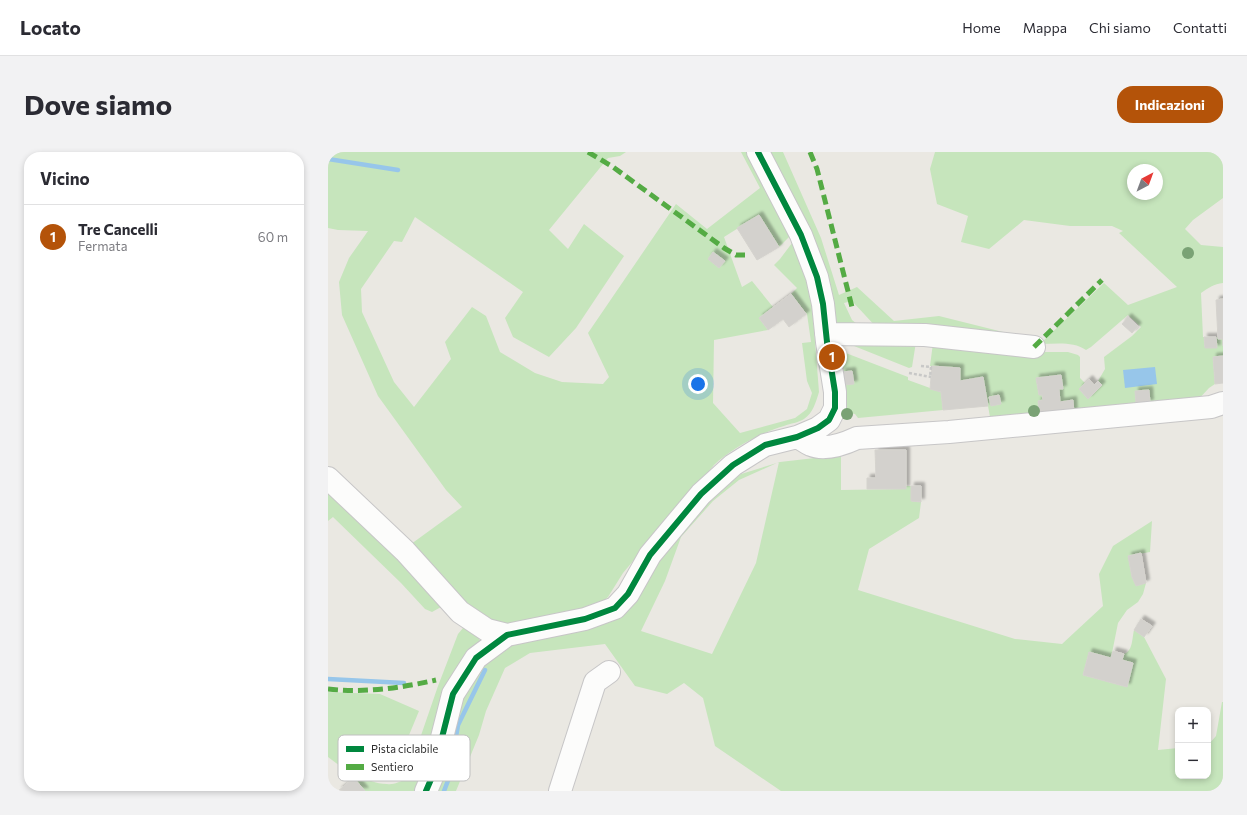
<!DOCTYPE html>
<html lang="it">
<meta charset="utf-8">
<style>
body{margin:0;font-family:Commissioner,sans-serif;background:#f2f2f3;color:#2b2b33}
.controls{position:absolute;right:12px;bottom:12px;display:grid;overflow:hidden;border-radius:8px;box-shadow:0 2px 6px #0003}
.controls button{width:36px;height:36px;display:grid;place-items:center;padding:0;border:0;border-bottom:1px solid #e1e1e2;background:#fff;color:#2b2b33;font:20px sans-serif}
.compass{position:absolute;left:799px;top:12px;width:36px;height:36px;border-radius:50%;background:#fff;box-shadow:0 2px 6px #0003;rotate:41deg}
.you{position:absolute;left:370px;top:232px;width:14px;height:14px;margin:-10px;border:3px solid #fff;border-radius:50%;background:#1a73e8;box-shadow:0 0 0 6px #1a73e833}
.badge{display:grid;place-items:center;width:26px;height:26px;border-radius:50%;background:#b45309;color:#fff;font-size:13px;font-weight:700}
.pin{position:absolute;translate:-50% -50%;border:2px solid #fff;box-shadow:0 1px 4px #0006}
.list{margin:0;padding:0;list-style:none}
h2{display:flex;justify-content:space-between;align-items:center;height:52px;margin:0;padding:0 16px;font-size:17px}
h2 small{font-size:13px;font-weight:400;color:#7c7c81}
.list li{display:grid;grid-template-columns:26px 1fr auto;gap:12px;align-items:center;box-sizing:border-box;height:64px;padding:0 16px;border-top:1px solid #e1e1e2}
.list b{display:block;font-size:15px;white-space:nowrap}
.list p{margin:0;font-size:13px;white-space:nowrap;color:#7c7c81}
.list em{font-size:13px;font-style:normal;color:#7c7c81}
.map{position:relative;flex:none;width:895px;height:639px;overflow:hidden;border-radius:16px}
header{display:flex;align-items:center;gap:24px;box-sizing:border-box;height:56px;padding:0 20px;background:#fff;border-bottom:1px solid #e1e1e2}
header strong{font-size:19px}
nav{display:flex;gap:22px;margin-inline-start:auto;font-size:14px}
.intro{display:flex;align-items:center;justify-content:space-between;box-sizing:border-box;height:96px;padding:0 24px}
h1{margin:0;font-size:28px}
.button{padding:10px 18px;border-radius:16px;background:#b45309;color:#fff;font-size:14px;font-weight:700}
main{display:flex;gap:24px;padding:0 24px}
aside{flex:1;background:#fff;border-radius:16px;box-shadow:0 2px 6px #0003}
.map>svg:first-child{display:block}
</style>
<header>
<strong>Locato</strong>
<nav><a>Home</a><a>Mappa</a><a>Chi siamo</a><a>Contatti</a></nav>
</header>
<div class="intro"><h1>Dove siamo</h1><a class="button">Indicazioni</a></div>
<main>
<aside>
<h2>Vicino<small></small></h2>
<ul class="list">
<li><span class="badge">1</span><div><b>Tre Cancelli</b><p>Fermata</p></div><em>60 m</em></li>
</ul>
</aside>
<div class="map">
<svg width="895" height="639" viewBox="0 0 895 639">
<defs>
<filter id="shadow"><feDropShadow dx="3.5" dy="-3.5" stdDeviation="1" flood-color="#0004"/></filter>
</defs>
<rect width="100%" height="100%" fill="#eae8e2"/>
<path fill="#c6e5bc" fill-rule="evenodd" d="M 0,0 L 298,0 L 292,4 L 280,6 L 221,78 L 240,97 L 256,72 L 296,104 L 248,176 L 221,205 L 185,185 L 177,166 L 195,140 L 87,65 L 74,90 L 66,89 L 33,137 L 34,160 L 66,230 L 86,255 L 123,207 L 117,190 L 144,155 L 158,164 L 172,200 L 207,221 L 234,230 L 275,232 L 281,225 L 260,181 L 348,52 L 379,77 L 432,36 L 413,0 L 421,0 L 463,83 L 451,95 L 431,63 L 396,85 L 414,135 L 424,129 L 445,155 L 431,166 L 440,178 L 386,188 L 385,251 L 412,281 L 467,266 L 479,257 L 484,241 L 479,229 L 474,191 L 483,190 L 479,162 L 463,142 L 469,136 L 446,113 L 452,107 L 464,91 L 470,95 L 484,151 L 491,240 C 488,250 485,261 476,267 C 470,271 463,271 456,274 C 434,280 403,297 386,313 L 295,421 L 280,445 L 271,453 L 177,474 L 147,462 L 79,395 L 134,355 L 118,338 L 50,244 L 14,163 L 11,130 L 21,106 L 40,79 L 10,78 L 0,76 Z
M 435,0 L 455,0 L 493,86 L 511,143 L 529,135 L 566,169 L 611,164 L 675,180 L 676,188 L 550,177 L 524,149 L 516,151 L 524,168 L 529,172 L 517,179 L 504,167 Z
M 607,0 L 895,0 L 895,46 L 865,68 L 857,77 L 873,93 L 895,95 L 895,131 C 886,132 880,136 873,141 L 875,185 L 876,185 L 877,196 L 889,196 L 888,185 L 895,187 L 895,204 L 885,205 L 887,232 L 881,236 L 867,251 L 746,262 L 744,248 L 732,250 L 731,237 L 735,236 L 733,223 L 708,226 L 711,243 L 714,243 L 715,248 L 710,249 L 712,267 L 663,271 L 655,225 L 632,229 L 632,216 L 602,214 L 605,191 L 711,200 L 740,200 L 750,203 L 752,205 L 752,226 L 757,231 L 751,237 L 760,247 L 774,233 L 770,229 L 777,217 L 776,205 L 804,184 L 813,175 L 800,163 L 763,195 L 758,198 C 745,189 728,192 712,192 L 776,131 L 800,153 L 849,135 L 791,81 L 795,79 L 784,74 L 742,74 L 696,68 L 661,97 L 633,90 L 640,64 L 609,52 L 602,17 ZM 805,18 L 829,18 L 829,42 L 805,42 Z
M 516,190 L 588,190 L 584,215 L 581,216 Z
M 510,198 L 580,225 L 580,228 L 613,240 L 615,258 L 530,266 L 527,262 L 521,261 L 517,263 L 515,262 Z
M 513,303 L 513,338 L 577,337 L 578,334 L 583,334 L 583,349 L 593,350 L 591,366 L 541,397 L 530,438 L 687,487 L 734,492 L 775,454 L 771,422 L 785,394 L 824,369 L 822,400 L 800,404 L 804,425 L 808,433 L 818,431 L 815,442 L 810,450 L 799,458 L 790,471 L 783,506 L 761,500 L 755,523 L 799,535 L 805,511 L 794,508 L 796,502 C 805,499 804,486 806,478 L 816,485 L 838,527 L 830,598 L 850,596 L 850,624 L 880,624 L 880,593 L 888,584 L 894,550 L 895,550 L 895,639 L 453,639 L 387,594 L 375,546 L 356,531 L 339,542 L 307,534 L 277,492 L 202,501 L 177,516 L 158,559 L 151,583 L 128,639 L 107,639 L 132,550 L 155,512 L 185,488 L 263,475 L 322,421 L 380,345 L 410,323 L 452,310 ZM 451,310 L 428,411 L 384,502 L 313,479 L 337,429 L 353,385 L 385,349 L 411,328 Z
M 0,332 L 74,402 L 113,455 L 104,460 L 97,457 L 73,431 L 5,365 L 0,369 Z
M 135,476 L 141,476 L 149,482 L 152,489 L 87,639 L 37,639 L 26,626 C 37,625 47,632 59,632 C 66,633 71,630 78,627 L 110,534 L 130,482 Z
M 0,540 L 52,542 L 91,559 L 67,617 L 62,623 L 56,625 L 31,618 L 16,617 L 0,605 Z"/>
<path fill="#97c6ea" d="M 827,215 L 829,232 L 797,236 L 795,218 Z"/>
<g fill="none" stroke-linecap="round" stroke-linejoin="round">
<path stroke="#97c6ea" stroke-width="4.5" d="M 0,7 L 70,18
M 0,527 L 76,531
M 116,639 L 121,626 L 130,573 L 157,518"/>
</g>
<path fill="#d3d1cd" stroke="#d5d3ce" filter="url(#shadow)" d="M 431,63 L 451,95 L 429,108 L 409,76 Z
M 385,100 L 397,109 L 391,116 L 380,107 Z
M 463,142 L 478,162 L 461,175 L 455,167 L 440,178 L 431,166 Z
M 895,147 L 895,194 L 895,187 L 890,187 L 888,148 Z
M 800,165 L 810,174 L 804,181 L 794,172 Z
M 876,185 L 888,185 L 889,196 L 877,196 Z
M 895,204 L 895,231 L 887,232 L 885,205 Z
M 604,214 L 632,216 L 632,229 L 655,225 L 660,254 L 615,258 L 613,240 L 602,237 Z
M 524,219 L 526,232 L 516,233 L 514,220 Z
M 733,223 L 735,237 L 731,237 L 732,250 L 745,248 L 746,262 L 712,267 L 710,249 L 715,248 L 714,243 L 711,243 L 708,226 Z
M 761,227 L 766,233 L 770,229 L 774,233 L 760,247 L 751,237 Z
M 821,238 L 822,251 L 808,251 L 807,239 Z
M 671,243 L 673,252 L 663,254 L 661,245 Z
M 547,298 L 578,298 L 578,337 L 539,337 L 539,326 L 548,326 Z
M 583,334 L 593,334 L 593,350 L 583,349 Z
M 813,401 L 818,431 L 808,434 L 804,425 L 800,404 Z
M 813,467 L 824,474 L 816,485 L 806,478 Z
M 785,499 L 796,502 L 794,508 L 805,511 L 799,535 L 755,523 L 761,500 L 783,506 Z
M 26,626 L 37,639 L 10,639 Z"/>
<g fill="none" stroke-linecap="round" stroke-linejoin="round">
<g stroke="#c7c6c7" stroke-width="24">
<path id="minor" d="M 498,182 L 597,183 L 706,195
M 469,285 C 474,287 478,291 483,293 C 497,299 516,292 529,286 L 621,280 L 883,255 L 895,251
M 0,326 L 77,399 L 132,460 L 159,478 L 179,483
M 98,639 L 104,625 L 125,542 L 148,506 L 179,483 L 257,467 L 287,456 L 300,442 L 322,403 L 373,342 L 405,313 L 437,293 L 469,285 L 490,276 L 501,268 L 507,256 L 507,240 L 499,190 L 495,152 L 489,125 L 473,83 L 430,0
M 232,639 L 267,530 L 281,520"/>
</g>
<path stroke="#c8c8c7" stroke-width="2.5" stroke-dasharray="3 2" stroke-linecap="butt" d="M 593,214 L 603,215 L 602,225
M 581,221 L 603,225"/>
<use href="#minor" stroke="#fcfcfb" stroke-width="22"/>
<path stroke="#54ab44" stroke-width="5" stroke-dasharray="10 5" stroke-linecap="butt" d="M 260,0 L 285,15 L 396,96 L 408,103 L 417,103
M 482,0 L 489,17 L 524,155
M 706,195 L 774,128
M 0,537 C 36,541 73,536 108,528"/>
<g stroke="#fff" stroke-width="8">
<path id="cycleway" d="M 98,639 L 104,625 L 125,542 L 148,506 L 179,483 L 257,467 L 287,456 L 300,442 L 322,403 L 373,342 L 405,313 L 437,293 L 469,285 L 490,276 L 501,268 L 507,256 L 507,240 L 499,190 L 495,152 L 489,125 L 473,83 L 430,0"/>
</g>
<use href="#cycleway" stroke="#00873e" stroke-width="6"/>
</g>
<g fill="#7aa275">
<circle cx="860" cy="101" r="6"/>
<circle cx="706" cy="259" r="6"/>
<circle cx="519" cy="262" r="6"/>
</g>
<rect x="10" y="583" width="132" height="46" rx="6" fill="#fff" stroke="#c0c0c0" stroke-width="1"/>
<rect x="18" y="594" width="18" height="6" fill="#00873e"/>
<rect x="18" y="612" width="18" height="6" fill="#54ab44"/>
<g font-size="11" fill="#2c2c2c">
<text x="43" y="601">Pista ciclabile</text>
<text x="43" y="619">Sentiero</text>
</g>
</svg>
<div class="controls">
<button>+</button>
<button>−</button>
</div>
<svg class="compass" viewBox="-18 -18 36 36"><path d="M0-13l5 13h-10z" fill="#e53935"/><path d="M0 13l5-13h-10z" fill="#7c7c81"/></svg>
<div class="you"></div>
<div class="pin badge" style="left:504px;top:205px">1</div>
</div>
</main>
